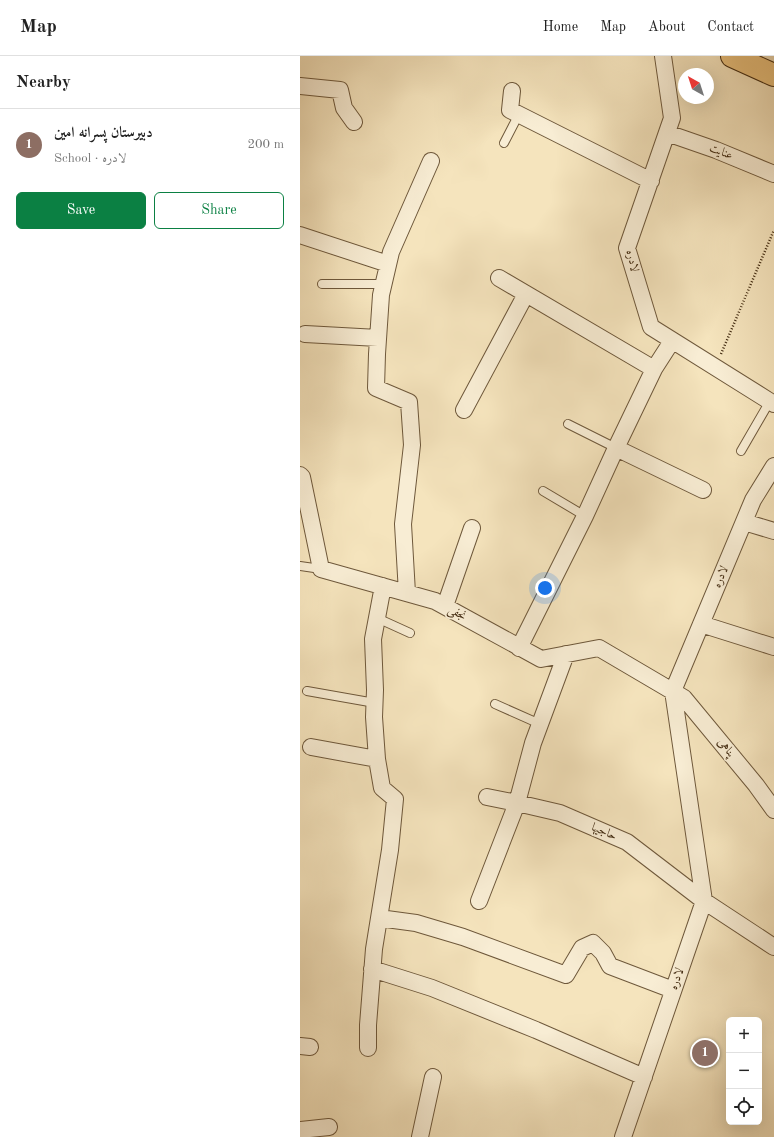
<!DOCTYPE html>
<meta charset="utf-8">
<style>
body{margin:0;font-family:"Old Standard TT",Amiri,serif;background:#f6f6f6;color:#222}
.controls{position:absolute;right:12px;bottom:12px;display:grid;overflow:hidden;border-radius:6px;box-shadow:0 4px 16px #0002}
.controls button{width:36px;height:36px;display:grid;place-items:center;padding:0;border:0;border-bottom:1px solid #e0e0e0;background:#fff;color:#222;font:20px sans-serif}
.compass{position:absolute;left:378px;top:12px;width:36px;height:36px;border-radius:50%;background:#fff;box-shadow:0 4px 16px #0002;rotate:321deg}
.you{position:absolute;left:245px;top:532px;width:14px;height:14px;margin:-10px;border:3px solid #fff;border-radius:50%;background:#1a73e8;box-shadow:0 0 0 6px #1a73e833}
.badge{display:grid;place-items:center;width:26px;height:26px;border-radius:50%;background:#0b8043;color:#fff;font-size:13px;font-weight:700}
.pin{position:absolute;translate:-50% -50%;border:2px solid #fff;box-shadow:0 1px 4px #0006}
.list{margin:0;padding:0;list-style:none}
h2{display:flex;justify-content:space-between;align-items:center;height:52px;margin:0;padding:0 16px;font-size:17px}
h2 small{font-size:13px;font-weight:400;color:#767676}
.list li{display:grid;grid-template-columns:26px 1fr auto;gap:12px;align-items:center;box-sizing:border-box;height:72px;padding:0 16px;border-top:1px solid #e0e0e0}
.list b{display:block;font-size:15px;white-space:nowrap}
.list p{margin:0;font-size:13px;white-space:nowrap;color:#767676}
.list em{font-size:13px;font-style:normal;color:#767676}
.actions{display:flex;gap:8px;padding:12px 16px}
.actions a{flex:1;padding:9px 0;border:1px solid #0b8043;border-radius:6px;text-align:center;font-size:14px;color:#0b8043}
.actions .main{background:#0b8043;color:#fff}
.icon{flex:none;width:22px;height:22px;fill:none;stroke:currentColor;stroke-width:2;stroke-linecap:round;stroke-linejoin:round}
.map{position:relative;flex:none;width:474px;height:1081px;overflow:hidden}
header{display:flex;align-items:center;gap:24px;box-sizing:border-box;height:56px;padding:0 20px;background:#fff;border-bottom:1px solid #e0e0e0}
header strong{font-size:19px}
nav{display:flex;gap:22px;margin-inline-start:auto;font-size:14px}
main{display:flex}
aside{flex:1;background:#fff}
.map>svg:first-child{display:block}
</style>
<header>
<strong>Map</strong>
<nav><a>Home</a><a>Map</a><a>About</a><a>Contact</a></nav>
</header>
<main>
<aside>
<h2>Nearby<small></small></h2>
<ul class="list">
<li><span class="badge" style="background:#8d6e63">1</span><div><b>دبیرستان پسرانه امین</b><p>School · لادره</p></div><em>200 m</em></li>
</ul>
<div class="actions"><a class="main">Save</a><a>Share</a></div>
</aside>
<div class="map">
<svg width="474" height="1081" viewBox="0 0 474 1081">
<rect width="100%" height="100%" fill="#f5e4bd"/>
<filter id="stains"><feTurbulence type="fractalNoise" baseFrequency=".005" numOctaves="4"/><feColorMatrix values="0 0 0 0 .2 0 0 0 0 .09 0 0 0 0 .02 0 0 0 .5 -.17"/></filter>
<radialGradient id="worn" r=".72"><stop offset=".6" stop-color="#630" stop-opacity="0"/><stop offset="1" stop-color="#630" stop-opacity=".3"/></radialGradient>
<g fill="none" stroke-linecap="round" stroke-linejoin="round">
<g stroke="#6e583b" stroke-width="10">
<path id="lane" d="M 204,87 L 219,58
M 22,228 L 84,228
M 268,368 L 316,392
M 441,395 L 470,345
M 243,435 L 285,460
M 0,510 L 21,513
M 77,562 L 110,577
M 7,635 L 75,647
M 195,648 L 240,668"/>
</g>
<g stroke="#6e583b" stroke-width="18">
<path id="street" d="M 363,0 L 372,62 L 327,192 L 351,271 L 474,348
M 0,30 L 40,34 L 44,52 L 54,66
M 212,35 L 210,54 L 351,125
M 367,77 L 416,94 L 474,118
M 0,179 L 88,208
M 199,222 L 354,313
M 5,278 L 78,282
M 164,354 L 226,238
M 316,392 L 403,434
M 0,419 L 2,421 L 21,513 L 135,545 L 241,603 L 299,592 L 384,642 L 456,729 L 474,754
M 444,466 L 474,475
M 107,537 L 103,468 L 112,389 L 109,346 L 76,332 L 77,298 L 81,239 L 91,196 L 131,105
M 145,550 L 172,472
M 401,568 L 474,591
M 219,592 L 285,460 L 316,392 L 354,313 L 372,285
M 373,635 L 453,444 L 474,410
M 373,635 L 404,845
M 11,691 L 77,703
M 187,741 L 217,747 L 260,757 L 327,786 L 404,845
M 179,845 L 217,747 L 233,687 L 266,598
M 79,862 L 116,867 L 163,881 L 266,919 L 282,892 L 293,887 L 303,897 L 310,910 L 373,934
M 72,913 L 132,932 L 236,974 L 344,1021
M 0,990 L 10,991
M 68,992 L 68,969 L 74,893 L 90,794 L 95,743 L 82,732 L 77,703 L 74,661 L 75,634 L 73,583 L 83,530
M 0,1074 L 29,1071
M 120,1081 L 133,1021
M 323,1081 L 404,845 L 474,891"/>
</g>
<g stroke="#412a10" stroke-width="24">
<path id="primary" d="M 432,0 L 474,19"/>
</g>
<path stroke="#412a10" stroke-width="2.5" stroke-dasharray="1 2" stroke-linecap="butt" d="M 421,298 L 474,174"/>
<use href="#lane" stroke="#f8edd4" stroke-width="8"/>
<use href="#street" stroke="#f8edd4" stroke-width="16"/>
<use href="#primary" stroke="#eac27e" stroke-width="22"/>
</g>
<g text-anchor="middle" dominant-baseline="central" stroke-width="3.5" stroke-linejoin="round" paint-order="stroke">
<g font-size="12" fill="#412a10" stroke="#f8edd4">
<text transform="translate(421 96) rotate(22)">عنایت</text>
<text transform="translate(332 205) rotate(77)">لادره</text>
<text transform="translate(421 521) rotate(-67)">لادره</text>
<text transform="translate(157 557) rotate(29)">نجفی</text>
<text transform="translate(426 692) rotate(50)">پناهی</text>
<text transform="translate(304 776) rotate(23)">حاجیها</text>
<text transform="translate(377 923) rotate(-71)">لادره</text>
</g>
</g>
<rect width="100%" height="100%" filter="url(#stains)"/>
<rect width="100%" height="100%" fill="url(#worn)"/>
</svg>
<div class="controls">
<button>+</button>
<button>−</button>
<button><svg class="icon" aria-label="locate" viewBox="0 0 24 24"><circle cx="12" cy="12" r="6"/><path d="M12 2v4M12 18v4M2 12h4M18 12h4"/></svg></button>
</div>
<svg class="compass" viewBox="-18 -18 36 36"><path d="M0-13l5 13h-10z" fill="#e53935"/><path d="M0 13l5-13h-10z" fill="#767676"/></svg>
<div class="you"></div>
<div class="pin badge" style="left:405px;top:997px;background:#8d6e63">1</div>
</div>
</main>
